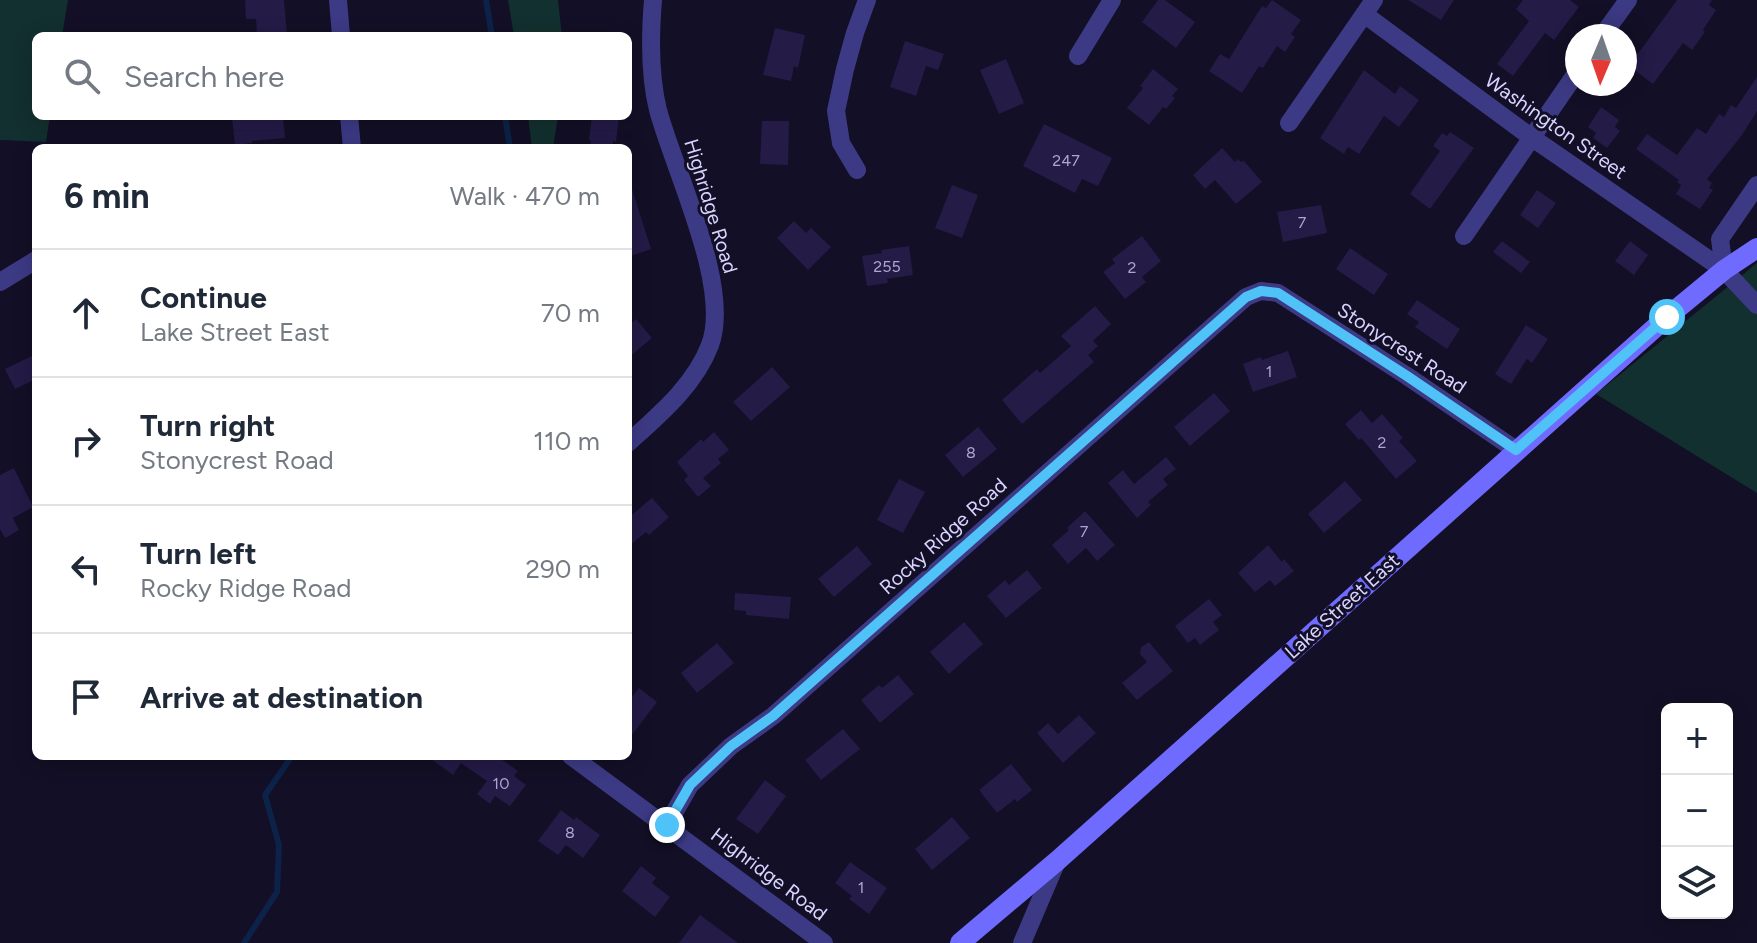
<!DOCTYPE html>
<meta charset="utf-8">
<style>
body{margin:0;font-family:Figtree,sans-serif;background:#f6f6f7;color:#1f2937}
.controls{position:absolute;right:24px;bottom:24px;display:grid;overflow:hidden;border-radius:12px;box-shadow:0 4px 20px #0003}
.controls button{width:72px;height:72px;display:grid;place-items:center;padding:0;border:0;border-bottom:2px solid #e0e1e3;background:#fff;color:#1f2937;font:40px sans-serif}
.compass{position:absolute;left:1565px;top:24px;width:72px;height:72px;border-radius:50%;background:#fff;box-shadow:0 4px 20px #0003;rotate:182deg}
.stop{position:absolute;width:24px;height:24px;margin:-18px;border:6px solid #4fc3f7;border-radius:50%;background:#fff}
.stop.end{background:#4fc3f7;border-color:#fff;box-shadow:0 2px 8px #0008}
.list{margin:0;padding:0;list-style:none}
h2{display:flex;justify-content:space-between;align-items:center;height:104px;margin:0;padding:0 32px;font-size:34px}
h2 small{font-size:26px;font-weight:400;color:#747a83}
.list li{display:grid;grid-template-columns:52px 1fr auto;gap:24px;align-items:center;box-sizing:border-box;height:128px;padding:0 32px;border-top:2px solid #e0e1e3}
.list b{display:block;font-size:30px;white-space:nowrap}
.list p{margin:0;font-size:26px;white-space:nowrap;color:#747a83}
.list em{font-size:26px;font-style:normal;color:#747a83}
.icon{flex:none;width:44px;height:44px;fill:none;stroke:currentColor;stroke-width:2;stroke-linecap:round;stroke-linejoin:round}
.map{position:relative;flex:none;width:1757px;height:943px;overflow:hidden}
.search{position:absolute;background:#fff;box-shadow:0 4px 20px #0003;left:32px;top:32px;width:600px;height:88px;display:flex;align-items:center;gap:20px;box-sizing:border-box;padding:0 28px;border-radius:12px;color:#747a83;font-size:30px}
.panel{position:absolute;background:#fff;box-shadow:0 4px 20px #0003;left:32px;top:144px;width:600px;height:616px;border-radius:12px}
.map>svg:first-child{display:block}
</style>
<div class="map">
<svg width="1757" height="943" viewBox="0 0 1757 943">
<rect width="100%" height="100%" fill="#130f26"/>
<path fill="#12302f" d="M 0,0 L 68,0 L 62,36 L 36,36 L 36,116 L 50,116 L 46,142 L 0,140 Z
M 508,0 L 558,0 L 562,36 L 514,36 Z
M 528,116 L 558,116 L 553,148 L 532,148 Z
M 1757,263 L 1757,493 L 1596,394 Z"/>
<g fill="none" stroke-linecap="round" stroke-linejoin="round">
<path stroke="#0c2248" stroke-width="6" d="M 486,0 L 492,36
M 505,116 L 510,148
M 244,943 L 277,892 L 279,845 L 265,795 L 292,756"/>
</g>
<path fill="#241b47" d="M 245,0 L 284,0 L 287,35 L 257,36 L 256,19 L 246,19 Z
M 1158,0 L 1165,0 L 1195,22 L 1176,48 L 1142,22 Z
M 1272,0 L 1301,20 L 1291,34 L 1295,37 L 1285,52 L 1277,46 L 1263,68 L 1259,66 L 1242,93 L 1209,71 L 1220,54 L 1229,59 L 1262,6 L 1266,8 Z
M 1408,0 L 1454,0 L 1441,20 Z
M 1523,0 L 1570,0 L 1579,7 L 1554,40 L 1545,33 L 1513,76 L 1497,64 L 1529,21 L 1516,9 Z
M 1677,0 L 1712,0 L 1709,5 L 1716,10 L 1703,30 L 1705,32 L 1692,50 L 1683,43 L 1653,84 L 1629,66 Z
M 775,28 L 805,35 L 798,68 L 794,66 L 791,81 L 763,75 Z
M 905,41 L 944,54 L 938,70 L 926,66 L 916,96 L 890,87 Z
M 1006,59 L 1024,103 L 999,114 L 980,70 Z
M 1153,69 L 1178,89 L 1172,96 L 1175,98 L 1166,109 L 1163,107 L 1149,125 L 1127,108 L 1143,88 L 1140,86 Z
M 1364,70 L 1395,94 L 1400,86 L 1419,100 L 1399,127 L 1384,116 L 1359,154 L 1348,147 L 1344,154 L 1320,138 Z
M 1757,77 L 1757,111 L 1742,135 L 1707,179 L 1712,183 L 1709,188 L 1713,190 L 1700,209 L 1676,194 L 1681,185 L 1677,182 L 1679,180 L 1636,149 L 1647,134 L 1677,155 L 1697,128 L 1706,134 L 1719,114 L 1724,117 L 1731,105 L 1736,108 Z
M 1601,107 L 1619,120 L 1615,127 L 1620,131 L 1607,148 L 1593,138 L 1596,133 L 1588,127 Z
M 251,116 L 283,116 L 285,138 L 252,141 L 252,143 L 235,145 L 232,118 Z
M 592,116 L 619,116 L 616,142 L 613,141 L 612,148 L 590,148 L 591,140 L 589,140 Z
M 762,121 L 789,121 L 788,165 L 760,164 Z
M 1044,124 L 1112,158 L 1098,186 L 1082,179 L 1075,193 L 1023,166 Z
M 1450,132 L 1474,148 L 1430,209 L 1410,194 L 1440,151 L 1433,146 L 1442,133 L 1447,136 Z
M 1222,148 L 1235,162 L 1238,159 L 1241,162 L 1244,161 L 1262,182 L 1236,204 L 1215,180 L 1205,189 L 1193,175 Z
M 952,185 L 978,195 L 962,238 L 935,228 Z
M 628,186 L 631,186 L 651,249 L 628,257 Z
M 1537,190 L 1556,203 L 1538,228 L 1520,215 Z
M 1321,205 L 1327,233 L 1283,242 L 1277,212 Z
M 794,221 L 806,233 L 811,228 L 831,247 L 808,270 L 777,238 Z
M 1142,236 L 1161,261 L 1142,277 L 1146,282 L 1125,299 L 1103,272 L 1115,263 L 1112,259 Z
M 1502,241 L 1530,262 L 1521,273 L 1493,252 Z
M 1630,241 L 1648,255 L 1634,275 L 1615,261 Z
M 909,246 L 913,275 L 887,279 L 888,283 L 867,286 L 862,256 L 882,253 L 881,250 Z
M 1350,248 L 1388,274 L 1374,295 L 1336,269 Z
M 1417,300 L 1460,329 L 1447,349 L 1415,327 L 1419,322 L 1407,314 Z
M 1095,306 L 1111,324 L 1093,341 L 1098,346 L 1088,355 L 1094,362 L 1022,424 L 1002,400 L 1037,369 L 1040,373 L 1071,346 L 1061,336 Z
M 636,319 L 652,338 L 628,358 L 628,326 Z
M 1526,325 L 1548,339 L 1532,363 L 1527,359 L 1511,384 L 1495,374 Z
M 1288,351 L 1297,377 L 1253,392 L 1243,364 L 1261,357 L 1262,360 Z
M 36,354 L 36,379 L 15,389 L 5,369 Z
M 772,367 L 790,387 L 751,421 L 733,402 Z
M 1214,393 L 1230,411 L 1190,446 L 1174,427 Z
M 1361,410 L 1372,423 L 1382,414 L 1403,438 L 1399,441 L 1417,461 L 1396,479 L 1361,438 L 1359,440 L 1345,424 Z
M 978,427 L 997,449 L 963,477 L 945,455 Z
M 714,432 L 729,450 L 718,459 L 721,463 L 703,478 L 711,486 L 698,497 L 684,480 L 688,476 L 677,462 L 701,439 L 703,442 Z
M 1166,457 L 1176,469 L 1163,479 L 1168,485 L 1148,502 L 1151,505 L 1137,518 L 1108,483 L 1123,470 L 1134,484 Z
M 14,468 L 33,507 L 13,518 L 19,530 L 5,538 L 0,529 L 0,475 Z
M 899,479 L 925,492 L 903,533 L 877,520 Z
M 1345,481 L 1362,500 L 1324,533 L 1308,514 Z
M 652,498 L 669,517 L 649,535 L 646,532 L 628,547 L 628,518 Z
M 1085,511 L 1115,545 L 1097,561 L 1086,548 L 1068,564 L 1052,545 L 1069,530 L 1067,528 Z
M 1268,545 L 1282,562 L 1284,559 L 1294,571 L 1275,586 L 1270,580 L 1255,592 L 1238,573 Z
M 857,546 L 872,564 L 834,597 L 818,579 Z
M 1027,570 L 1042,588 L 1006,618 L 987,596 L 1005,580 L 1009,585 Z
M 735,593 L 791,597 L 789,619 L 746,615 L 746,611 L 734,610 Z
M 1209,599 L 1222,615 L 1213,622 L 1219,630 L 1200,645 L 1195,638 L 1188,643 L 1175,626 Z
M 964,622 L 983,644 L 949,674 L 930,652 Z
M 1149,642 L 1173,671 L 1137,700 L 1122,683 L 1147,662 L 1140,654 L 1141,647 Z
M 717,643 L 734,663 L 697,693 L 681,673 Z
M 898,675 L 914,694 L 880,723 L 861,700 L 879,685 L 882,688 Z
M 639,688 L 657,702 L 628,740 L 628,702 Z
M 1079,715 L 1096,733 L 1063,763 L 1037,733 L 1048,723 L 1058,734 Z
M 843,729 L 860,749 L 821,780 L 805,760 Z
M 427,756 L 497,756 L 518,771 L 514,776 L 526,785 L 510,806 L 495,796 L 490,804 L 477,794 L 487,781 L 461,763 L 453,775 Z
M 1011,764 L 1032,790 L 1017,802 L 1015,799 L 997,813 L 979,790 Z
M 765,780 L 786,796 L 758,834 L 736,819 Z
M 561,810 L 574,820 L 576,817 L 600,835 L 583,858 L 566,845 L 558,855 L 538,841 Z
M 952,817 L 970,838 L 932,870 L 915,849 Z
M 850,862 L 887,888 L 869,914 L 849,899 L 852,896 L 835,883 Z
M 641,866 L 656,878 L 652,883 L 670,897 L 655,917 L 622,891 Z
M 700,915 L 738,943 L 679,943 Z"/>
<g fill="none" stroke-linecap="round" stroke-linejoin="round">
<path stroke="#3d3a85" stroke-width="18" d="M 338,0 L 341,36
M 1364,14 L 1531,137 L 1724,270 L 1757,305
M 1602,36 L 1628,0
M 1078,56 L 1112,0
M 349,116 L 352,148
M 1289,123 L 1374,0
M 857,170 L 841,143 L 836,111 L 845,69 L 855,33 L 867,0
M 1464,236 L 1577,72
M 1724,270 L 1720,239 L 1757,185
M 0,282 L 36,260
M 628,443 C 659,415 695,385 710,345 C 732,287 674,170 658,110 C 649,74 650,36 653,0
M 571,756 L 824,943
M 667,825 L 690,785 L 731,746 L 773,716 L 1246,297 L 1261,291 L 1278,293 L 1407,376 L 1516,450
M 1022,943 L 1057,861"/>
<path stroke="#6f6bff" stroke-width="20" d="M 960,943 L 1057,861 L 1667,317 L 1724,270 L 1757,248"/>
</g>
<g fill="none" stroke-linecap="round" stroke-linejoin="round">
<path stroke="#4fc3f7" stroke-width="10" d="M 667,825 L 690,785 L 731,746 L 773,716 L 1246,297 L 1261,291 L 1278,293 L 1407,376 L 1516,450 L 1667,317"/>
</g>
<g text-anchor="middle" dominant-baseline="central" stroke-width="6" stroke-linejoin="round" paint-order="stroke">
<g font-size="16" fill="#aca6d1">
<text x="1066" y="160">247</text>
<text x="1302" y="222">7</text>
<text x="887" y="266">255</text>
<text x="1132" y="267">2</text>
<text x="1269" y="371">1</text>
<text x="1382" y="442">2</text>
<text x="971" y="452">8</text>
<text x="1084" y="531">7</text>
<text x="501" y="783">10</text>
<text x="570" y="832">8</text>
<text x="861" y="887">1</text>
</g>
<g font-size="20" fill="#d9d4ff" stroke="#130f26">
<text transform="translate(1556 126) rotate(35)">Washington Street</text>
<text transform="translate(711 206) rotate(73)">Highridge Road</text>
<text transform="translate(1402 348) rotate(33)">Stonycrest Road</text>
<text transform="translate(943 536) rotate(-42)">Rocky Ridge Road</text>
<text transform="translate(1342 606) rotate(-42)">Lake Street East</text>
<text transform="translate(769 874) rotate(37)">Highridge Road</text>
</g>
</g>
</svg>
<div class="controls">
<button>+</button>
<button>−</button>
<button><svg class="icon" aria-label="layers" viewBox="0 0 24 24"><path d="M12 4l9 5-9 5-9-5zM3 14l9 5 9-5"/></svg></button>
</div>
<svg class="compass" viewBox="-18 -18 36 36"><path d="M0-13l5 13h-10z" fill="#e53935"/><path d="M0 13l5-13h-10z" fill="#747a83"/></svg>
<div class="stop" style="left:1667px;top:317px"></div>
<div class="stop end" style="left:667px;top:825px"></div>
<div class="search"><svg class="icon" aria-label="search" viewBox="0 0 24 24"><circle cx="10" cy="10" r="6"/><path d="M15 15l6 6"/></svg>Search here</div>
<section class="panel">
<h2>6 min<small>Walk · 470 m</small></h2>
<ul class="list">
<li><svg class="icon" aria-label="ahead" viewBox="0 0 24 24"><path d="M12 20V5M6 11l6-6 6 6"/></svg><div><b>Continue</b><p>Lake Street East</p></div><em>70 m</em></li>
<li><svg class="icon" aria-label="right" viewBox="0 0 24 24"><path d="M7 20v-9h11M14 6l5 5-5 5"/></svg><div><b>Turn right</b><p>Stonycrest Road</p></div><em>110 m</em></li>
<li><svg class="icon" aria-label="left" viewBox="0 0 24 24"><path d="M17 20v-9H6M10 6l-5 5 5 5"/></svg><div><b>Turn left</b><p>Rocky Ridge Road</p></div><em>290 m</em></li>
<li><svg class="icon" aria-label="arrive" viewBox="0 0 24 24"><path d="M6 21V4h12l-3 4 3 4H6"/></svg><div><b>Arrive at destination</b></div></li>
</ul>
</section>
</div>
